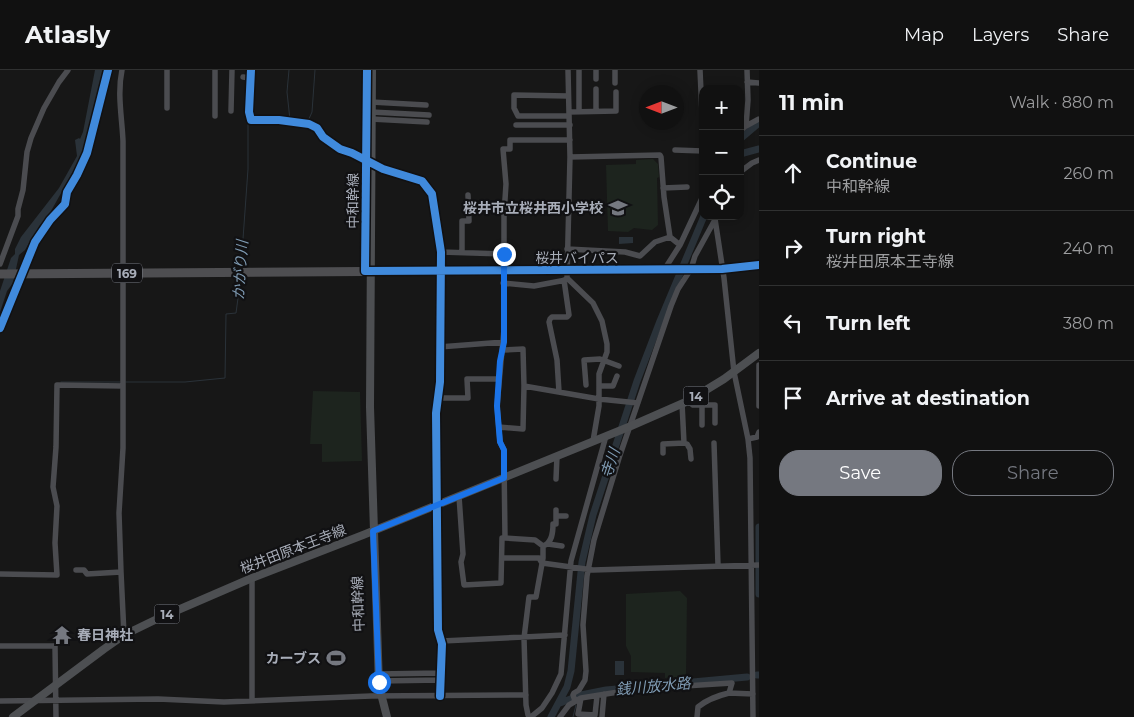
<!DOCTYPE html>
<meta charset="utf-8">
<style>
body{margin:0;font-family:Montserrat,"Noto Sans JP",sans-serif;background:#1a1a1a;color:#f1f3f6}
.controls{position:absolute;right:15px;top:15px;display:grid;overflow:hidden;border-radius:10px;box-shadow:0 2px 12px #0003}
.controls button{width:45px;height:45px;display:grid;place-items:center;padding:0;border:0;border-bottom:1px solid #303131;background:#111;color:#f1f3f6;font:25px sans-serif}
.compass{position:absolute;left:639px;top:15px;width:45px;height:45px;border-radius:50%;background:#111;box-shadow:0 2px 12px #0003;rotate:270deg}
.stop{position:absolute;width:15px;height:15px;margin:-11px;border:4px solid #1a73e8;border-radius:50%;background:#fff}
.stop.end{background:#1a73e8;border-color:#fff;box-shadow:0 1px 5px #0008}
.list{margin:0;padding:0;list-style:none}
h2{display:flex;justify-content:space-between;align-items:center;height:65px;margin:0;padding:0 20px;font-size:21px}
h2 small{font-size:16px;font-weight:400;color:#9c9d9f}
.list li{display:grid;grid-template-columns:32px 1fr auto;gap:15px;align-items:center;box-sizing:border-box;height:75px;padding:0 20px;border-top:1px solid #303131}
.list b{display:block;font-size:19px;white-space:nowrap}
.list p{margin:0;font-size:16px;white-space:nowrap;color:#9c9d9f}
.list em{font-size:16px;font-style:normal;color:#9c9d9f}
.actions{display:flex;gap:10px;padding:15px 20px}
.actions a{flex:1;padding:11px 0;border:1px solid #757880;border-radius:20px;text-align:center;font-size:18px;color:#757880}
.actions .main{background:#757880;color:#fff}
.icon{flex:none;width:28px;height:28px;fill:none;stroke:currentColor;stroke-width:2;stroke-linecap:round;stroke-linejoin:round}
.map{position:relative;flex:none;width:759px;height:647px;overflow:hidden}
header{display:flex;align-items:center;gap:30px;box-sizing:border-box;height:70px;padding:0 25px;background:#111;border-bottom:1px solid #303131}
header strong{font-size:24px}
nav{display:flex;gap:28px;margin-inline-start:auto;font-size:18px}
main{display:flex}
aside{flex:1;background:#111}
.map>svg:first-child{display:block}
</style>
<header>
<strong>Atlasly</strong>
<nav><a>Map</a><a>Layers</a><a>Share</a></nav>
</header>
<main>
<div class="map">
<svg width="759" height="647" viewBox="0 0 759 647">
<rect width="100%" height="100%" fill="#171717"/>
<path fill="#1d241e" d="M 653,89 L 658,94 L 659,107 L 657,108 L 658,155 L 652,160 L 634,158 L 628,162 L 608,161 L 606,95 L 636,94 L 636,90 Z
M 313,321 L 360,322 L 362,391 L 322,392 L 322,374 L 310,374 Z
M 680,521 L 687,528 L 686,607 L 665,608 L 665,603 L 631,602 L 631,586 L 626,576 L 626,524 Z"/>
<path fill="#2a3239" d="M 95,0 L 104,0 L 88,75 L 51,141 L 56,140 L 40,155 L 25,180 L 19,185 L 13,213 L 7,221 L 0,242 L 0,221 L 11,188 L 15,184 L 15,179 L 21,167 L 59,118 L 77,86 L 75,70 L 79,68 L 80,69 L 83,62 Z
M 619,167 L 633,167 L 633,173 L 619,174 Z
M 615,591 L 624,591 L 624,605 L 615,605 Z"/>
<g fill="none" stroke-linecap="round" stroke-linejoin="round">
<path stroke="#2a3239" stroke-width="1" d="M 289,0 L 287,22 L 290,50
M 308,51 L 312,42 L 315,0
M 241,197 L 248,99 L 248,49
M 61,312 L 120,312
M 126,312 L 185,312 L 225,308 L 226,244 L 236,243 L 241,206
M 573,647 L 576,635"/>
<path stroke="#2a3239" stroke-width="7" d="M 740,69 L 759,53
M 740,84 L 759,79
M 759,457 L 759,524
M 757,605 L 759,605
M 560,633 L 581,625 L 606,620 L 747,607
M 551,647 L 567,617 L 571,601 L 582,492 L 593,445 L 637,311 L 660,251 L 704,146"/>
<path stroke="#4b4c50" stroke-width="5.5" d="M 122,0 C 117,24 122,47 123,71 L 123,378 L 119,443 L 121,502 L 124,565
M 251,0 L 249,42 L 251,50 L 279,50 L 309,54 L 317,58 L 323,67 L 340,79 L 352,83 L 383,99 L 422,111 L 432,124 L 441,182 L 440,312 L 436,343 L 438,560 L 442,574 L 440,626
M 568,0 L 570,87 L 567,208 L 593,233 L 602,251 L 607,274 L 607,282 L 599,304 L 599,336 L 593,371
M 579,0 L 579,42
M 596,0 L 596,9
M 615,0 L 615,13
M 700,0 L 703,65
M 243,7 L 251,8
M 747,12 L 759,13
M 596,19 L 596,41
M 568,26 L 514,25 L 514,38 L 518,46 L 569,46
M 371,32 L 426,35
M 167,38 L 167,0
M 231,41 L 232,0
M 371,42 L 429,45
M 569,42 L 616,41 L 616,22
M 215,46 L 215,0
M 371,49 L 427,52
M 516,55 L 570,55
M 746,56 L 759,49
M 94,58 L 108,0
M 740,61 L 746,56 L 748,30 L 747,0
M 675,80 L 703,81
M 740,102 L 752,93 L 759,90
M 663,118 L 687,117
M 715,149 L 724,208 L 734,302 L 748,369 L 750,388 L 753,647
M 670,167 L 680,175 L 703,126
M 567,179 L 625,182 L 640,186 L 655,172 L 670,167 L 664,127 L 661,87 L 660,85 L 570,87
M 441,182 L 504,184
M 462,183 L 462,151 L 469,151 L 468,125
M 0,194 L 18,146 L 18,139 L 23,120 L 27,82 L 31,68 L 44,38 L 59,12 L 68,0
M 664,200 L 680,175
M 503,213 L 534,216 L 566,210
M 0,258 L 8,241 L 22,204
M 439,277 L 504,272
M 759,295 L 759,336
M 586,315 L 584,290 L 600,289 L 619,296
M 524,316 L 599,329 L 638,333
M 599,316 L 613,316 L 617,306
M 559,322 L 557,290 L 549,252 L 550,249 L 552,247 L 567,247 L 569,245 L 564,210
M 438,328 L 468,328 L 467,309 L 499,309
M 688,331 L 693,335 L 715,335 L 715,353
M 702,355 L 702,335
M 499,357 L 523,359 L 524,316 L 523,279 L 503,280
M 748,369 L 757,367 L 759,362
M 684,373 L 687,374 L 690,379 L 691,389
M 714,373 L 718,495
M 663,383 L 663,374 L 684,373 L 682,333
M 556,409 L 557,386
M 459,426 L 463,484 L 461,492 L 464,515 L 501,513 L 502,468 L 505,468 L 504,389 L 504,380 L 500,372 L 497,336 L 504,259 L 504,145 L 506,114 L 503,79 L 510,79 L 510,70 L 570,70
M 556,446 L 566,446
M 505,468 L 535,470 L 543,476
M 548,474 L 562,476
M 543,476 C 552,473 553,463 553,454 L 556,454 L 556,440
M 502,488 L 539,488 L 542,493 L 593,500 L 759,495
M 76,500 L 84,500 L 87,504 L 121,502
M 0,504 L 57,505 L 55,473 L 57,436 L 53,417 L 56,377 L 57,315 L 123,316
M 442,571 L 565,565
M 0,576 L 55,576 L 56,647
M 378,604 L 441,603
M 379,611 L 441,610
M 581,628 L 578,644 L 595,645 L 597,626
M 0,631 L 158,629 L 224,632 L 371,626 L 526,625
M 252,631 L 252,508
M 575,631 L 573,625 L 574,623 L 579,620 L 585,610 L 586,601 L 583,555 L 587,506 L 594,470 L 620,385 L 671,236 L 678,219 L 691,199 L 695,186 L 717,146
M 530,647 L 528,645 L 526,635 L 524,568 L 529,527 L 536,527 L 543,488 L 543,476
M 531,647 L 542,638 L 552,623 L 561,604 L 571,491 L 606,366
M 560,647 L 569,635 L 581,628 L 637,619 L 732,613 L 729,623 L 753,624
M 602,647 L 604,624
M 697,647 L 698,637 C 708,629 717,626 729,623"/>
<path stroke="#4d4f52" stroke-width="8" d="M 372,0 L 370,337 L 379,616 L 387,647
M 365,159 L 366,68
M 13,647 L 104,579 L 124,565 L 157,549 L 252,508 L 363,465 L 631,356 L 688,331 L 724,309 L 759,283"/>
<path stroke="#4e4e51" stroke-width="9" d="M 0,204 L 722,199 L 759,195"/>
<g stroke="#111113" stroke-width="11">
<path id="cycleway" d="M 251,0 L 249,42 L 251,50 L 279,50 L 309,54 L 317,58 L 323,67 L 340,79 L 352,83 L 383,99 L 422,111 L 432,124 L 441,182 L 440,312 L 436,343 L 438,560 L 442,574 L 440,626
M 367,0 L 365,201 L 722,199 L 759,195
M 0,258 L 35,172 L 50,150 L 65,134 L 67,122 L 77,105 L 87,83 L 108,0"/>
</g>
<use href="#cycleway" stroke="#408adc" stroke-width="8"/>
</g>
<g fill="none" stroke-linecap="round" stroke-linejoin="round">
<path stroke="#1a73e8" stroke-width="6" d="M 379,612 L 373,461 L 504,408 L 504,380 L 500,372 L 497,336 L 500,291 L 504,272 L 504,184"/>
</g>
<defs>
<g id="school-bare" transform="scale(1.5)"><path d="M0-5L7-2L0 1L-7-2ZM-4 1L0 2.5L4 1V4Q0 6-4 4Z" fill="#757880" stroke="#111113" stroke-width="2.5" paint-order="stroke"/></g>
<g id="temple-bare" transform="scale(1.5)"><path d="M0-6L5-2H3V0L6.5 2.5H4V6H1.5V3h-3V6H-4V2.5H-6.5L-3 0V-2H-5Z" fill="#757880" stroke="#111113" stroke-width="2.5" paint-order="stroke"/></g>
<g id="stadium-bare" transform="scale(1.5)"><path d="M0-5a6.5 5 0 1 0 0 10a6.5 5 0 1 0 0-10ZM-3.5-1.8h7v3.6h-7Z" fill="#757880" stroke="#111113" stroke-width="2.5" paint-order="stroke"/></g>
</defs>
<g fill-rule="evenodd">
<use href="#school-bare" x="618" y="138"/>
<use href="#temple-bare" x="62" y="565"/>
<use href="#stadium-bare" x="336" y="588"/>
</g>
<g text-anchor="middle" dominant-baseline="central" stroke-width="4.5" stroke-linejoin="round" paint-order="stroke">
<g fill="#111113" stroke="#7b7e86" stroke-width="1">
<rect x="112" y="193.5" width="30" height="19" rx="4"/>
<rect x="683.5" y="316.5" width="25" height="19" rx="4"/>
<rect x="154.5" y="534.5" width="25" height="19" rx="4"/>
</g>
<g font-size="12" font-weight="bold" fill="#a8adb8">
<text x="127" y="203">169</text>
<text x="696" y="326">14</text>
<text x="167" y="544">14</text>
</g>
<g font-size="14" fill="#a8adb8" stroke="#111113">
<text transform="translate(353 131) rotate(-90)">中和幹線</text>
<text x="577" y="188">桜井バイパス</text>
<text transform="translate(293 479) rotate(-21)">桜井田原本王寺線</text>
<text transform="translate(358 534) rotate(-92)">中和幹線</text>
</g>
<g font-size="14" font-weight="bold" fill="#a8adb8" stroke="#111113" text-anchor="end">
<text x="603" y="138">桜井市立桜井西小学校</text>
<text x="77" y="565" text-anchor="start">春日神社</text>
<text x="321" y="588">カーブス</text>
</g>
<g font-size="15" font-style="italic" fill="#7f9bb3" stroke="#111113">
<text transform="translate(240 200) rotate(-86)">かがり川</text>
<text transform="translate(610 393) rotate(-72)">寺川</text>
<text transform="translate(653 616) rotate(-5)">銭川放水路</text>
</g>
</g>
</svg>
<div class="controls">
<button>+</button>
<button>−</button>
<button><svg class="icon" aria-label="locate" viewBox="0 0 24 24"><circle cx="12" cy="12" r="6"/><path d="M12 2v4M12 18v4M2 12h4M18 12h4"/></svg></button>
</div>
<svg class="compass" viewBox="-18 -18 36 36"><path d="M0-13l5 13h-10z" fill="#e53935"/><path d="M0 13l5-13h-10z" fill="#9c9d9f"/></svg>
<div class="stop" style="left:379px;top:612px"></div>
<div class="stop end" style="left:504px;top:184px"></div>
</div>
<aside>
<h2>11 min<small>Walk · 880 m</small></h2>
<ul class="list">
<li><svg class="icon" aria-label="ahead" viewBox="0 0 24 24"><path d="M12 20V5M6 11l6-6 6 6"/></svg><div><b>Continue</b><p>中和幹線</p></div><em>260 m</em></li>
<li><svg class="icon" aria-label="right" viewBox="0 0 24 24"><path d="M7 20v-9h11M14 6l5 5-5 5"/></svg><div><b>Turn right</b><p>桜井田原本王寺線</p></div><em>240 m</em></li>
<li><svg class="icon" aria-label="left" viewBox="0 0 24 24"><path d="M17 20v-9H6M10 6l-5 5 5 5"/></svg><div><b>Turn left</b></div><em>380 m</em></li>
<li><svg class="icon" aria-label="arrive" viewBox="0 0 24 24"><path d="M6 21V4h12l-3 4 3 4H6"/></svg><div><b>Arrive at destination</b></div></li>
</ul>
<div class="actions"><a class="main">Save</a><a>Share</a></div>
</aside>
</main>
